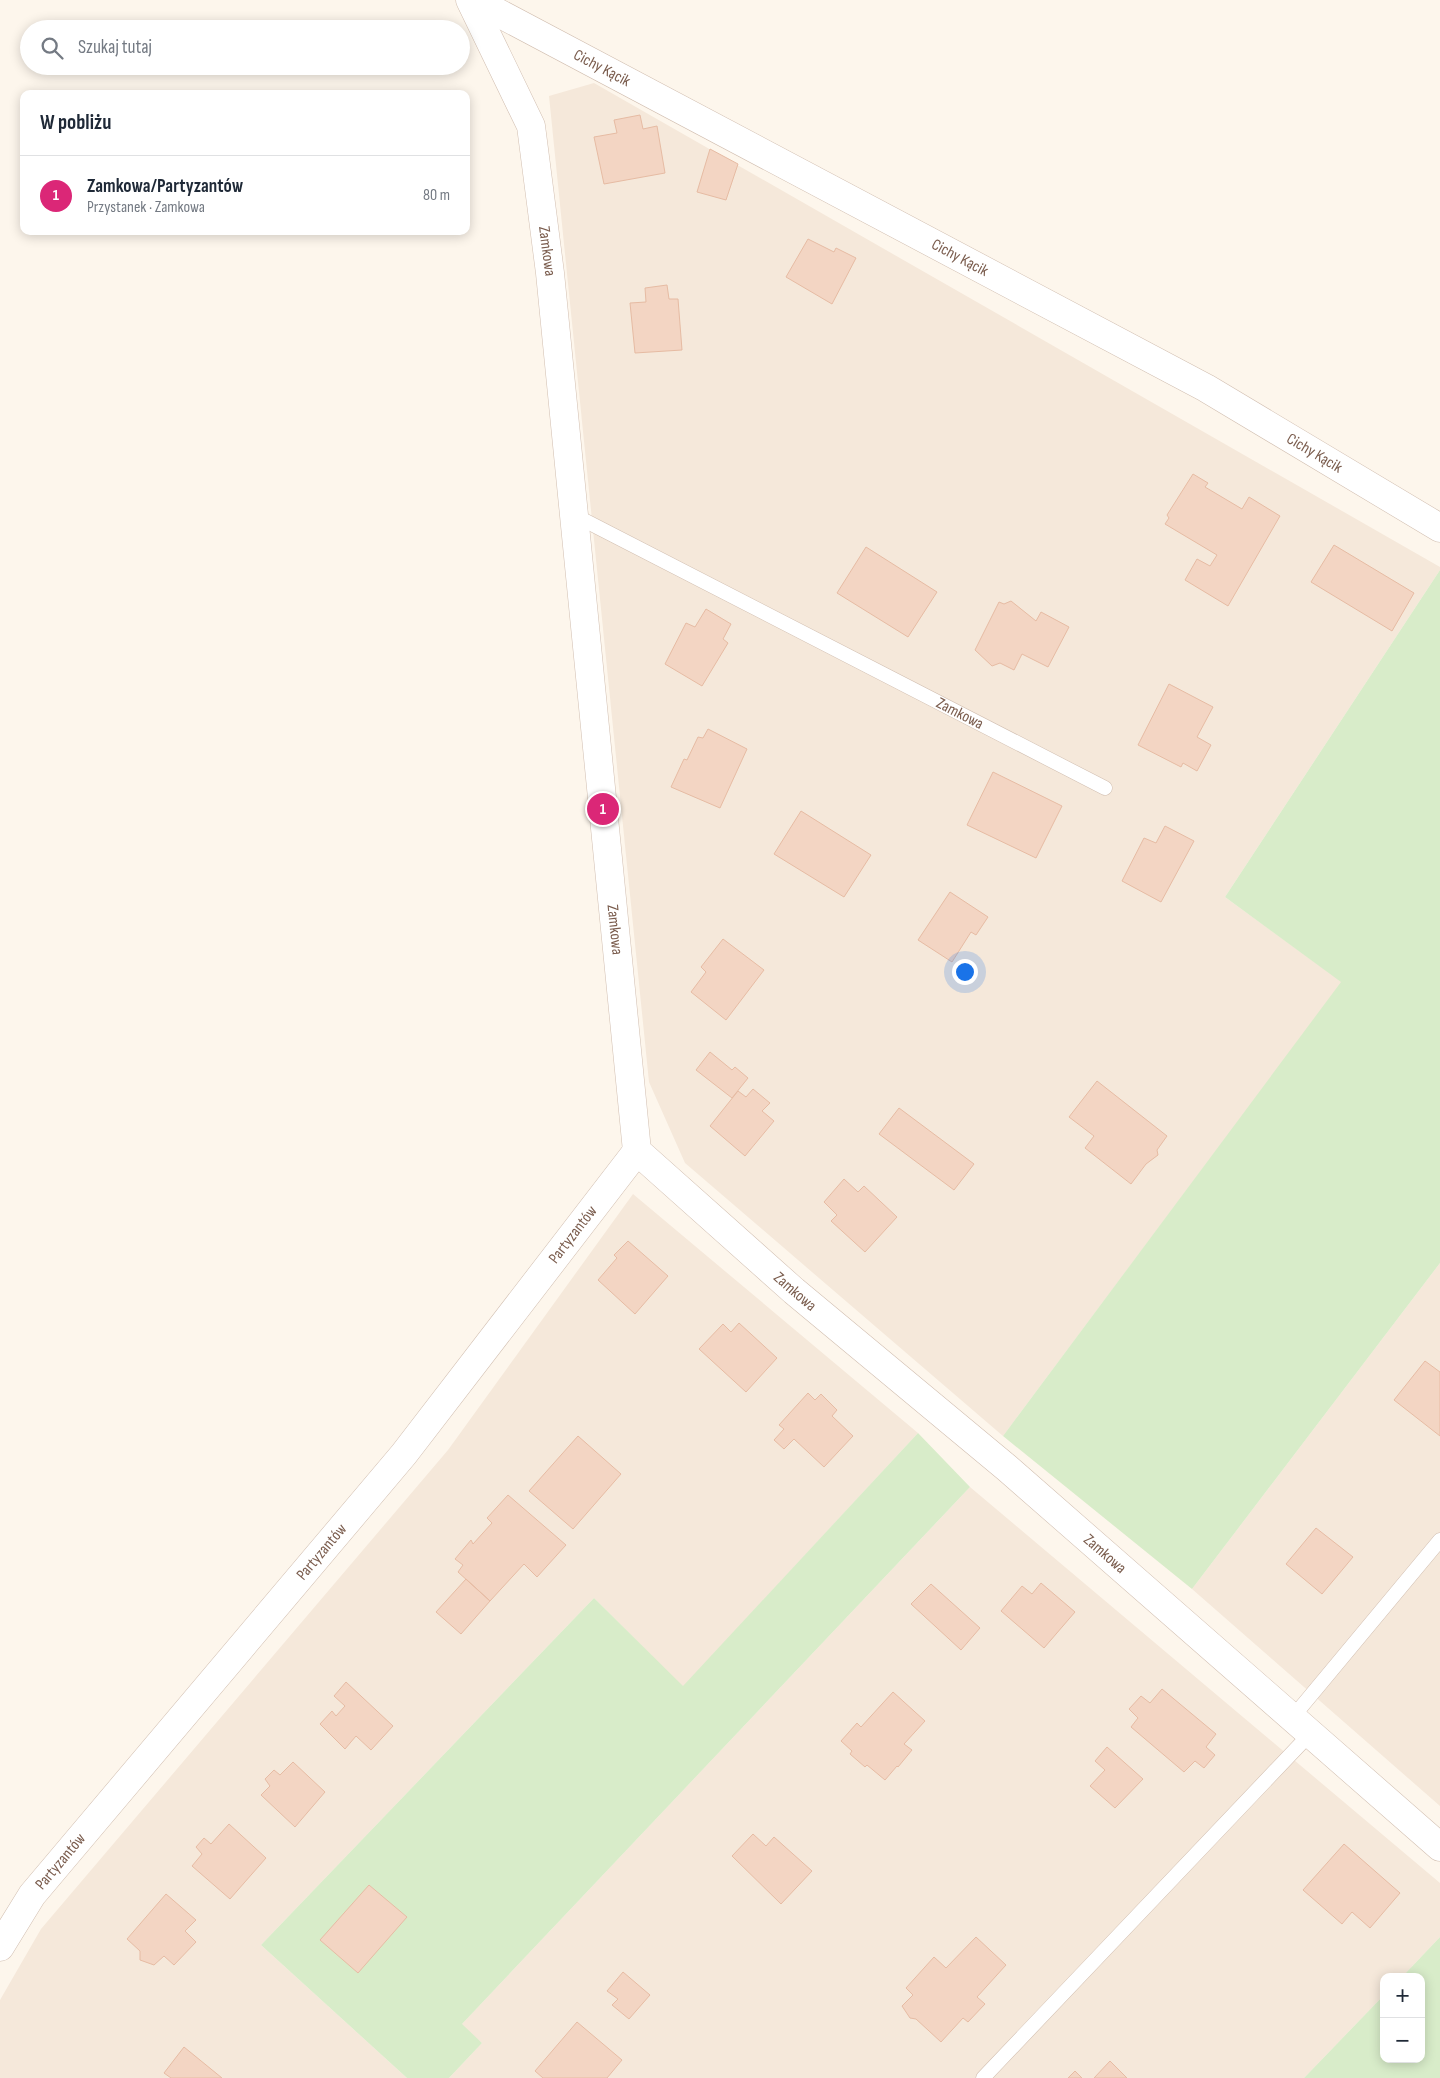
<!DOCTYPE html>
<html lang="pl">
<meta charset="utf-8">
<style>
body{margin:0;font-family:"Sofia Sans Condensed",sans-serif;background:#f2f2f3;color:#1f2937}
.controls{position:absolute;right:15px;bottom:15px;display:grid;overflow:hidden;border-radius:10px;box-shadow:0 2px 12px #0003}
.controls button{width:45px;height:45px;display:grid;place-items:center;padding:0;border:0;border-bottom:1px solid #e0e1e3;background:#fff;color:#1f2937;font:25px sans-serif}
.you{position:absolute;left:964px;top:971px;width:18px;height:18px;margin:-12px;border:4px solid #fff;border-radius:50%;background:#1a73e8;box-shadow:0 0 0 8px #1a73e833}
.badge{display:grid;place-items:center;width:32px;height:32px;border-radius:50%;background:#db2777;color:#fff;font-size:16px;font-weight:700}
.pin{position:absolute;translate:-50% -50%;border:2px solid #fff;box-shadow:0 1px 5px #0006}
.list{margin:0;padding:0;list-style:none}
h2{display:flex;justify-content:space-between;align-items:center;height:65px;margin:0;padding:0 20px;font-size:21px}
h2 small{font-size:16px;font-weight:400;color:#747a83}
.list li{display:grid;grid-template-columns:32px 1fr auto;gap:15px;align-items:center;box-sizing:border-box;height:80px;padding:0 20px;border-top:1px solid #e0e1e3}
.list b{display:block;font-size:19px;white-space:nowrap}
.list p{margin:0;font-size:16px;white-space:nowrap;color:#747a83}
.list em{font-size:16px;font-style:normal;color:#747a83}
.icon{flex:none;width:28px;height:28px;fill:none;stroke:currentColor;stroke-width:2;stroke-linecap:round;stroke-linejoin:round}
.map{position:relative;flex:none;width:1440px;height:2078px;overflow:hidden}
.search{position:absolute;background:#fff;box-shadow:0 2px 12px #0003;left:20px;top:20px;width:450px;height:55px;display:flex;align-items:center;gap:12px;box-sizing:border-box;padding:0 18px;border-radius:28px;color:#747a83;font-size:19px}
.panel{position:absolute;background:#fff;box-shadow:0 2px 12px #0003;left:20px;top:90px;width:450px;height:145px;border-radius:10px}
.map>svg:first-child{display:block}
</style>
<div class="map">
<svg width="1440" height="2078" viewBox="0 0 1440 2078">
<rect width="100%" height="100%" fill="#fdf6ec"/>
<path fill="#f5e8da" d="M 594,83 L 1440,567 L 1440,570 L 1225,897 L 1342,982 L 1003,1436 L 685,1163 L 649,1082 L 549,96 Z
M 633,1194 L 918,1433 L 683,1687 L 594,1598 L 261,1945 L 407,2078 L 0,2078 L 0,2000 L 41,1929 L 448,1450 Z
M 1440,1263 L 1440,1806 L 1192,1589 Z
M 970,1487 L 1440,1883 L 1440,1937 L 1402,1977 L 1384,1977 L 1384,1995 L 1304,2078 L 449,2078 L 482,2043 L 461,2025 Z"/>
<path fill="#d8ecc9" d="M 1440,570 L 1440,1263 L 1192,1589 L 1003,1436 L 1341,982 L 1225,897 Z
M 918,1433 L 970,1487 L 462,2024 L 482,2043 L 449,2078 L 407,2078 L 261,1945 L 594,1598 L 683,1686 Z
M 1440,1937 L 1440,2078 L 1304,2078 L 1384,1995 L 1384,2059 L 1421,2059 L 1421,1977 L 1402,1977 Z"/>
<path fill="#f3d5c3" stroke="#e6bba3" d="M 640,115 L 643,129 L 657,126 L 665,173 L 604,184 L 594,137 L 617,133 L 614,120 Z
M 710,149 L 738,164 L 726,200 L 697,192 Z
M 808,239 L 834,252 L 836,248 L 856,258 L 832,304 L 786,277 Z
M 667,285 L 669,299 L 678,299 L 682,350 L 635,353 L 630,303 L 646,302 L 645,288 Z
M 1193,474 L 1208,483 L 1205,487 L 1242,509 L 1249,497 L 1280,516 L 1228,606 L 1185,580 L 1197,559 L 1210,566 L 1217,555 L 1165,524 L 1169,518 L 1167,515 Z
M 1334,545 L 1414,593 L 1392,631 L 1311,582 Z
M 866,547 L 937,592 L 908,637 L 837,593 Z
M 1011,601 L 1036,621 L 1041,612 L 1069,627 L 1048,667 L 1022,654 L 1014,670 L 1000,663 L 992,666 L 975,650 L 999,602 L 1004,604 Z
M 706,609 L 731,624 L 723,639 L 728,643 L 702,686 L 665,664 L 686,623 L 695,627 Z
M 1169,684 L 1213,707 L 1197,737 L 1211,745 L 1197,771 L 1183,763 L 1181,767 L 1138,745 Z
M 708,729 L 747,749 L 720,808 L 671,787 L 684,759 L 687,760 L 698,737 L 703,738 Z
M 993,772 L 1062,806 L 1036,858 L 967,825 Z
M 801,811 L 871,855 L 844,897 L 774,854 Z
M 1165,826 L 1194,841 L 1161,902 L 1122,881 L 1144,838 L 1156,843 Z
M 950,892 L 988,917 L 976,935 L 971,932 L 952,962 L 918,940 Z
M 723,939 L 764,970 L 726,1020 L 691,992 L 706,972 L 701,967 Z
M 710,1052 L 732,1070 L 735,1067 L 748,1078 L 732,1098 L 696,1070 Z
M 1097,1081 L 1167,1136 L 1157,1150 L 1158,1155 L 1146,1164 L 1131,1184 L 1085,1148 L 1094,1136 L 1069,1117 Z
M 753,1089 L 770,1103 L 762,1111 L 774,1121 L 745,1156 L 710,1126 L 738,1091 L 746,1097 Z
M 899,1108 L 974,1164 L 954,1190 L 879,1134 Z
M 844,1179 L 858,1192 L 864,1186 L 897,1217 L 865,1252 L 831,1221 L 837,1215 L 824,1202 Z
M 628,1241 L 668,1276 L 635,1314 L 598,1280 L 617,1258 L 614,1255 Z
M 739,1323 L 777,1358 L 746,1392 L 699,1349 L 723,1324 L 731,1332 Z
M 1425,1361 L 1440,1372 L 1440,1436 L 1394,1400 Z
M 808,1393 L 815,1400 L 821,1394 L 837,1410 L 832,1416 L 853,1436 L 824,1467 L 794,1439 L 784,1449 L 774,1440 L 784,1429 L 779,1425 Z
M 578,1436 L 621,1474 L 573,1529 L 529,1491 Z
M 508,1495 L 566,1545 L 537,1577 L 524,1564 L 490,1601 L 458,1572 L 463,1565 L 455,1559 L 471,1540 L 473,1544 L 492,1523 L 487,1518 Z
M 1316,1528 L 1353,1557 L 1322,1594 L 1286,1564 Z
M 466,1579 L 490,1601 L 461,1634 L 436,1612 Z
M 1041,1583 L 1075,1612 L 1044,1648 L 1001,1611 L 1022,1586 L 1032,1594 Z
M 931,1584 L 980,1628 L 961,1650 L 911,1604 Z
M 346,1682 L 393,1726 L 371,1750 L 356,1736 L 345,1749 L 320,1724 L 332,1711 L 336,1716 L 345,1706 L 334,1696 Z
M 1162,1689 L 1216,1734 L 1206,1747 L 1215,1755 L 1204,1768 L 1195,1761 L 1184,1772 L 1131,1727 L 1138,1718 L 1129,1709 L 1141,1696 L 1150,1703 Z
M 893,1692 L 925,1721 L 904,1744 L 912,1750 L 898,1767 L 897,1766 L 885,1780 L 867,1765 L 865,1767 L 850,1754 L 852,1751 L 841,1741 L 857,1723 L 861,1727 Z
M 1107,1747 L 1143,1779 L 1115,1808 L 1090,1786 L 1105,1770 L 1095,1761 Z
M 293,1762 L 325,1792 L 295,1827 L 261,1795 L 270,1786 L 265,1779 L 274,1770 L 280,1775 Z
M 229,1824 L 266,1858 L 230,1899 L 192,1866 L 202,1854 L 196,1847 L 204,1838 L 211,1844 Z
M 753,1834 L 766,1846 L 774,1837 L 812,1871 L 781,1904 L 732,1856 Z
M 1344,1844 L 1400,1893 L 1370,1928 L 1352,1912 L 1342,1924 L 1303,1890 Z
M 369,1885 L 407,1917 L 358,1973 L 320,1940 Z
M 166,1894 L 196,1920 L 185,1931 L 196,1942 L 174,1965 L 164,1956 L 154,1965 L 140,1960 L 140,1951 L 127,1939 Z
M 976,1937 L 1006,1965 L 977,1997 L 985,2004 L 968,2022 L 963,2018 L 941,2042 L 916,2019 L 910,2018 L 902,2006 L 913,1995 L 906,1988 L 934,1957 L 946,1968 Z
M 623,1972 L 650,1995 L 629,2019 L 612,2005 L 618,1999 L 607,1991 Z
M 577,2022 L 622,2060 L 607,2078 L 543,2078 L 535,2071 Z
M 184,2047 L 222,2078 L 171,2078 L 164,2073 Z
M 1110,2061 L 1127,2078 L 1094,2078 Z
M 1075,2071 L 1082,2078 L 1068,2078 Z"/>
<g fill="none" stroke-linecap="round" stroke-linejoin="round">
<g stroke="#d1beb0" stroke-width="15">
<g id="service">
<path id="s1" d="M 574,515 L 1105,788"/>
<path d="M 1292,1718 L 1440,1540"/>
<path d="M 983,2078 L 1310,1734"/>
</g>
</g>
<g stroke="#d1beb0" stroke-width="29">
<g id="minor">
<path id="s2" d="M 470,0 L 531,126 L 550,273 L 637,1151 L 794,1291 L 1007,1468 L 1440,1847"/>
<path id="s3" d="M 474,0 L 1206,388 L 1440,528"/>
<path id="s4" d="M 0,1947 L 32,1895 L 404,1454 L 637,1151"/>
</g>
</g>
<use href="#service" stroke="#fff" stroke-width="14"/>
<use href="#minor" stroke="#fff" stroke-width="28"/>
</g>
<g text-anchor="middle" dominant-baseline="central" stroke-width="4.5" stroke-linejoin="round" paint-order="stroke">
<g font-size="16" fill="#7a5c4d" stroke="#fffaf3">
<text stroke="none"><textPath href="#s3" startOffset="145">Cichy Kącik</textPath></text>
<text stroke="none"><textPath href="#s2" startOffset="266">Zamkowa</textPath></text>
<text stroke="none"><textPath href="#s3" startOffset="550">Cichy Kącik</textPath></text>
<text stroke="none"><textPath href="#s3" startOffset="955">Cichy Kącik</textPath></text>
<text stroke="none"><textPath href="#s1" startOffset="434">Zamkowa</textPath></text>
<text stroke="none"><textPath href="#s2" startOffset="948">Zamkowa</textPath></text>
<text stroke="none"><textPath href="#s4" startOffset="915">Partyzantów</textPath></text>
<text stroke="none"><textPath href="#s2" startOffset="1382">Zamkowa</textPath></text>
<text stroke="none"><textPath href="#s4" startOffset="510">Partyzantów</textPath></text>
<text stroke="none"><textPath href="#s2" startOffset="1788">Zamkowa</textPath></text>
<text stroke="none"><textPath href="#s4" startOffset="105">Partyzantów</textPath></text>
</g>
</g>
</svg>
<div class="controls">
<button>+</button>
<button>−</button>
</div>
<div class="you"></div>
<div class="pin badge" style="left:603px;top:809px">1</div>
<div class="search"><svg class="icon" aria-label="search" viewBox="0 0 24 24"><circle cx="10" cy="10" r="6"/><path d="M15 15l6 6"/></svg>Szukaj tutaj</div>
<section class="panel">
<h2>W pobliżu<small></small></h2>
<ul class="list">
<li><span class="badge">1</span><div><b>Zamkowa/Partyzantów</b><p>Przystanek · Zamkowa</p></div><em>80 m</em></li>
</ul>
</section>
</div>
